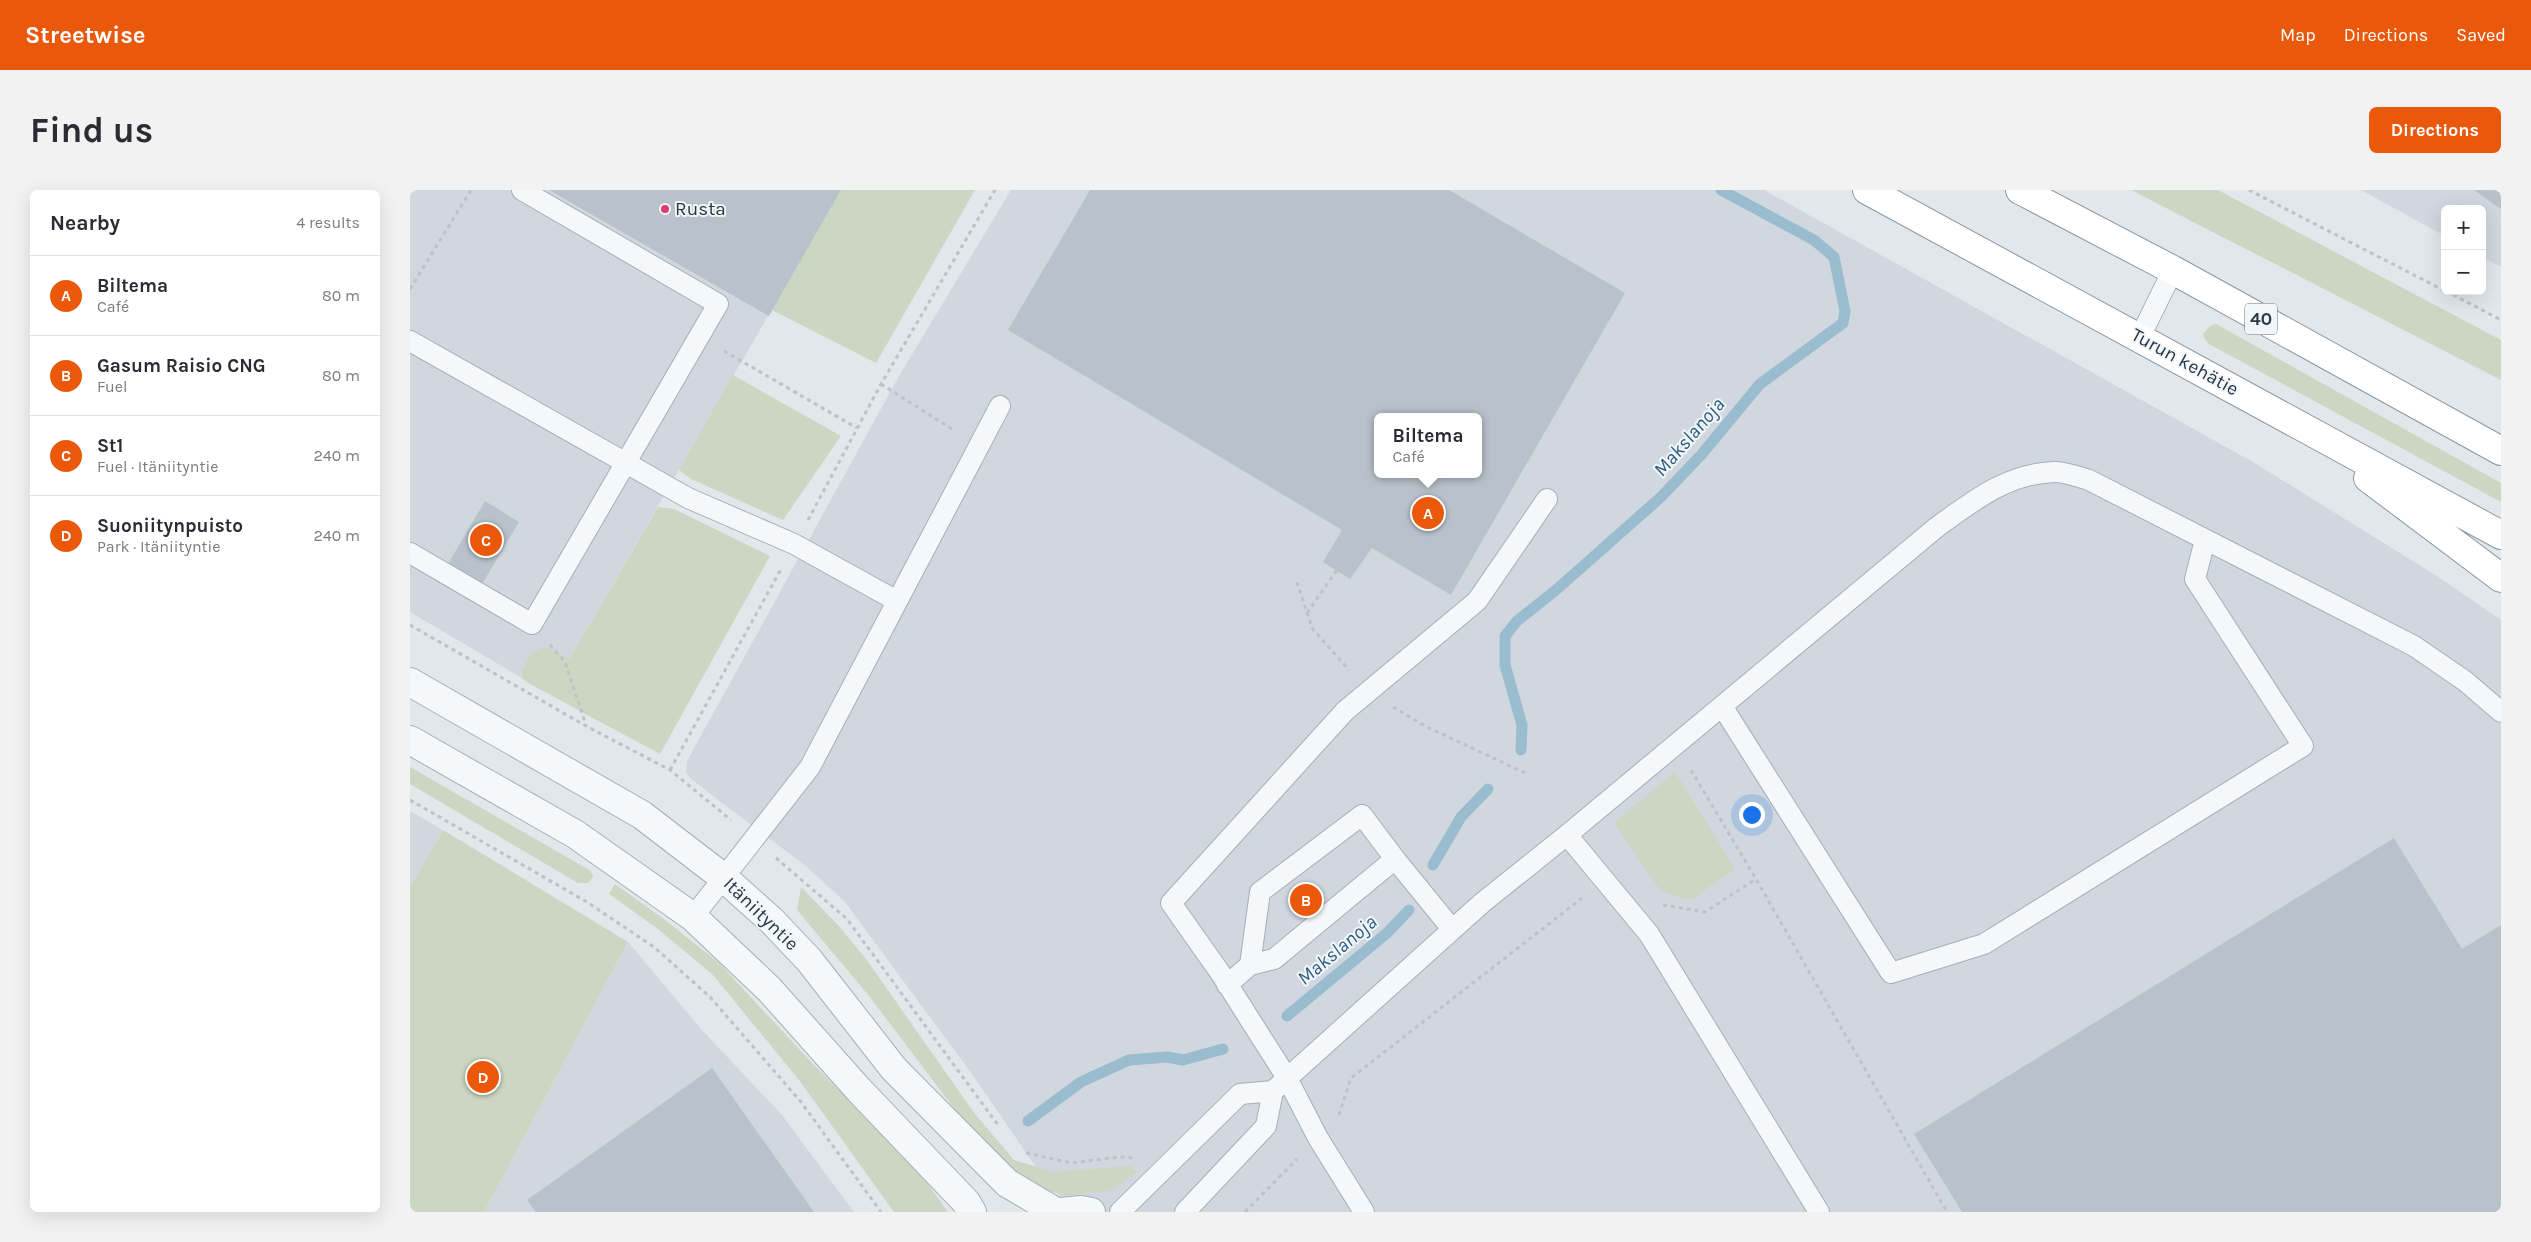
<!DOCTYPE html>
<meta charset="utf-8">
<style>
body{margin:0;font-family:Karla,sans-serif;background:#f2f2f3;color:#2b2b33}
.controls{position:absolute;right:15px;top:15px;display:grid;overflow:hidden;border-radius:8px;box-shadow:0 5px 20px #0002}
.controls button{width:45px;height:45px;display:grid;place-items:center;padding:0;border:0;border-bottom:1px solid #e1e1e2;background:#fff;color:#2b2b33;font:25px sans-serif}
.you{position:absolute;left:1341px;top:624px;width:18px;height:18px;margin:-12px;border:4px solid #fff;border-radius:50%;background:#1a73e8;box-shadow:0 0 0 8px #1a73e833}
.badge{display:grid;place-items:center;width:32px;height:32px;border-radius:50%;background:#ea580c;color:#fff;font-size:16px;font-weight:700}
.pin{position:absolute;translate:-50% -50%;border:2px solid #fff;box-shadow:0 1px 5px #0006}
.popup{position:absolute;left:964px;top:223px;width:108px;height:65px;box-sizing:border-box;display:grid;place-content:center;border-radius:8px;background:#fff;filter:drop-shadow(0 1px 4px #0005);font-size:16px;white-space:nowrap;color:#7c7c81}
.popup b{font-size:19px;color:#2b2b33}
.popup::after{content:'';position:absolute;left:50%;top:100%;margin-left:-10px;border:10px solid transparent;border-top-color:#fff}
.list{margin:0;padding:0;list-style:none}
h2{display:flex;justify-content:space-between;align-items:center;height:65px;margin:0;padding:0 20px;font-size:21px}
h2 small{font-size:16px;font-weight:400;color:#7c7c81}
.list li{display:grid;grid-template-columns:32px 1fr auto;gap:15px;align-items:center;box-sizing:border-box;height:80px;padding:0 20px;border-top:1px solid #e1e1e2}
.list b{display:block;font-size:19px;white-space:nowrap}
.list p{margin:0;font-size:16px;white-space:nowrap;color:#7c7c81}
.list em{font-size:16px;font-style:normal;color:#7c7c81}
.map{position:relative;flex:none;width:2091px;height:1022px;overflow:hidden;border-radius:8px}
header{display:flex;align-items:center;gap:30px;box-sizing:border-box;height:70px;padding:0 25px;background:#ea580c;color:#fff}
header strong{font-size:24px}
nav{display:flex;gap:28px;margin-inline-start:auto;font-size:18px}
.intro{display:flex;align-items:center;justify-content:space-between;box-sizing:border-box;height:120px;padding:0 30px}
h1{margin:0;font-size:35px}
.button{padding:12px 22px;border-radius:8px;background:#ea580c;color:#fff;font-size:18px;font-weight:700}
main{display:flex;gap:30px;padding:0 30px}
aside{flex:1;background:#fff;border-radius:8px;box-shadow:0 5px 20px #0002}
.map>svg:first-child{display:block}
</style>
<header>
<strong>Streetwise</strong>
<nav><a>Map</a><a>Directions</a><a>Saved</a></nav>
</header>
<div class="intro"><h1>Find us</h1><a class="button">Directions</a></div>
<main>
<aside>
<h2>Nearby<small>4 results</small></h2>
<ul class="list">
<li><span class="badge">A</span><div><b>Biltema</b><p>Café</p></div><em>80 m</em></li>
<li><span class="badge">B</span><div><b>Gasum Raisio CNG</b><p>Fuel</p></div><em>80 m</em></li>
<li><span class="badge">C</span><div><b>St1</b><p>Fuel · Itäniityntie</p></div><em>240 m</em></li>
<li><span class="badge">D</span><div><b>Suoniitynpuisto</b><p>Park · Itäniityntie</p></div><em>240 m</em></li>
</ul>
</aside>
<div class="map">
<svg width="2091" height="1022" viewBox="0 0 2091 1022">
<rect width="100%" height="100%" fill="#e2e7ec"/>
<path fill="#d0d7de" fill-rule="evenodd" d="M 0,0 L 431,0 L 160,468 L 136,457 L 112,481 L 112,488 L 0,422 Z
M 601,0 L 1354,0 L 1843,272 L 2027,386 L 2091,430 L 2091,1022 L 665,1022 L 632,986 L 562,884 L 435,712 L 397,677 L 307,609 L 280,588 L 276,582 L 277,571 L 489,186 ZM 968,227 L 1068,227 L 1068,284 L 968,284 Z
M 1951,0 L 2091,0 L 2091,77 L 2072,67 L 2072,19 L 2035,19 L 2035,46 Z
M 0,621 L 33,640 L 0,697 Z
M 218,752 L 292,840 L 372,925 L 444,1022 L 74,1022 Z"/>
<path fill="#cbd7c2" d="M 431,0 L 565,0 L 466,173 L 362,120 Z
M 1721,0 L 1808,0 L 2091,150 L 2091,190 Z
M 1806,134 L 2091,293 L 2091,312 L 1799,154 L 1794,148 L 1793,144 L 1800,136 Z
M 323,185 L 431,246 L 373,330 L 281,289 L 269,280 Z
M 248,317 L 264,319 L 360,366 L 250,564 L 118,493 L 112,488 L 112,481 L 122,462 L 136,457 L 160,468 Z
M 0,577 L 181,681 L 183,687 L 178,693 L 168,693 L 0,594 Z
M 1265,582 L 1325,679 L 1282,709 L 1270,708 L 1250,700 L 1204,633 Z
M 33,640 L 218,752 L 74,1022 L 0,1022 L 0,697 Z
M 205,694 L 255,730 L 309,773 L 403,874 L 507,979 L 538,1022 L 484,1022 L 389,890 L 303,785 L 248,739 L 199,704 Z
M 391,697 L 427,734 L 456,769 L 565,924 L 604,970 L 643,982 L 720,976 L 727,982 L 700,1001 L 658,1005 L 625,999 L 575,955 L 546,921 L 459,806 L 387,720 Z"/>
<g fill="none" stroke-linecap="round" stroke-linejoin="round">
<path stroke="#9abccf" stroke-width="11" d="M 1111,560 L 1112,535 L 1095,475 L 1095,446 L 1107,431 L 1146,400 L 1251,307 L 1291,265 L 1350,194 L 1433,133 L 1435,121 L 1424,67 L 1404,50 L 1311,0
M 1023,675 L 1051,627 L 1078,599
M 877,826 L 977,743 L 999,720
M 618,931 L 671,892 L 719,870 L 757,867 L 773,870 L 813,859"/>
</g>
<path fill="#b9c1ca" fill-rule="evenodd" d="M 139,0 L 431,0 L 359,126 Z
M 680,0 L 1039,0 L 1215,103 L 1041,405 L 962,358 L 940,389 L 913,372 L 932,340 L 598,140 ZM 968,227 L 1068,227 L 1068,284 L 968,284 Z
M 2064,0 L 2091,0 L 2091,19 Z
M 75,311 L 109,332 L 69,399 L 35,379 Z
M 1984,648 L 2052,759 L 2091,735 L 2091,1022 L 1552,1022 L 1504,944 Z
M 302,878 L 404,1022 L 126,1022 L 117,1010 Z"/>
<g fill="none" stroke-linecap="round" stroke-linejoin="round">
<g stroke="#a6afb7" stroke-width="22">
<path id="service" d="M 1730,147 L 1763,80
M 0,151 L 278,308 L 384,354 L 487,411
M 0,363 L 122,434 L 308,114 L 112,0
M 1312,516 L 1481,783 L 1574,754 L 1893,556 L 1785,389 L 1795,350
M 1157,645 L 1239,744 L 1409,1022
M 283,727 L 400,577 L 590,216
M 840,775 L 850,702 L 952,625 L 985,669
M 817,795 L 840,775 L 864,769 L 985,669 L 1042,739
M 710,1022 L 830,904 L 863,901
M 775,1022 L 856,936 L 863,901 L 1072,713 L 1157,645 L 1527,337 C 1563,311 1598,283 1645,282 C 1656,282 1668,287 1679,290 L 2004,456 L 2055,491 L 2091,522
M 954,1022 L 908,948 L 877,888 L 811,784 L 761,713 L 935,521 L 1067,411 L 1137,309"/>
</g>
<g stroke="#a6afb7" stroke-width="30">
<path id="tertiary" d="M 0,492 L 232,625 L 314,688 L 361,730 L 399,770 L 484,879 L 597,993 L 646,1022
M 0,550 L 165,644 L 283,727 L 359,799 L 449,900 L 556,1012 L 562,1022
M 651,1022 L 671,1020 L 681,1022"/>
</g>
<g stroke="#8897a4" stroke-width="30">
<path id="trunk" d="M 1457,0 L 2091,345
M 1610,0 L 1763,80 L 2091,261
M 1958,288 L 2091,388"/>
</g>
<path stroke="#bcc2c8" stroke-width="3" stroke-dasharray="4 4" stroke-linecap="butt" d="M 1839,0 L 2035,101
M 0,99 L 61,0
M 2036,101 L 2091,130
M 314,161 L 447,238
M 471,194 L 545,241
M 398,330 L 471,194 L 585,0
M 887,392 L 902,438 L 939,480
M 897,423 L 927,380
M 0,435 L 176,536 L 260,580 L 321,630
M 140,455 L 155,472 L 176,535
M 983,517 L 1015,536 L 1115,583
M 260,580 L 371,379
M 1281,580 L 1346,689 L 1537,1022
M 0,610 L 177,712 L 244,757 L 300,807 L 391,912 L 471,1022
M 366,668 L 437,729 L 588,935
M 1253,715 L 1295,722 L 1346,689
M 929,925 L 941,888 L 1172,708
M 616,963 L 662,973 L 709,967 L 725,968
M 835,1022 L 887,969"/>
<use href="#service" stroke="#f5f8fa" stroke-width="20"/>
<use href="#tertiary" stroke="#f5f8fa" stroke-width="28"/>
<use href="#trunk" stroke="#fff" stroke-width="28"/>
</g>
<circle fill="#dd3b6c" stroke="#f2f6f9" stroke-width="2" cx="255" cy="19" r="5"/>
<g text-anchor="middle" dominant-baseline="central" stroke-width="4" stroke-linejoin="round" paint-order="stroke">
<rect fill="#f2f6f9" stroke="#65707c" stroke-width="1" x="1835" y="113.5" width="32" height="31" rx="4"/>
<g font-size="18" font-weight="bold" fill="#283746">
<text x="1851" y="129">40</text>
</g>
<g font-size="19" fill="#283746" stroke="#f2f6f9" text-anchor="start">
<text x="265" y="19">Rusta</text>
</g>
<g font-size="19" fill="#283746" stroke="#f2f6f9">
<text transform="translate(1775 172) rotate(29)">Turun kehätie</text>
<text transform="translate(351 724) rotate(44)">Itäniityntie</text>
</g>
<g font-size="20" font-style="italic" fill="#2d5e7f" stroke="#f2f6f9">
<text transform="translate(1279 247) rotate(-49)">Makslanoja</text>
<text transform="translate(927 760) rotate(-40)">Makslanoja</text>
</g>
</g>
</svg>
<div class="controls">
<button>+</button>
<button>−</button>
</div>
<div class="you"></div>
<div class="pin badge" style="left:1018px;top:323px">A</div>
<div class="popup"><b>Biltema</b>Café</div>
<div class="pin badge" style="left:896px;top:710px">B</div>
<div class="pin badge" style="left:76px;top:350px">C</div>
<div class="pin badge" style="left:73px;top:887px">D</div>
</div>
</main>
